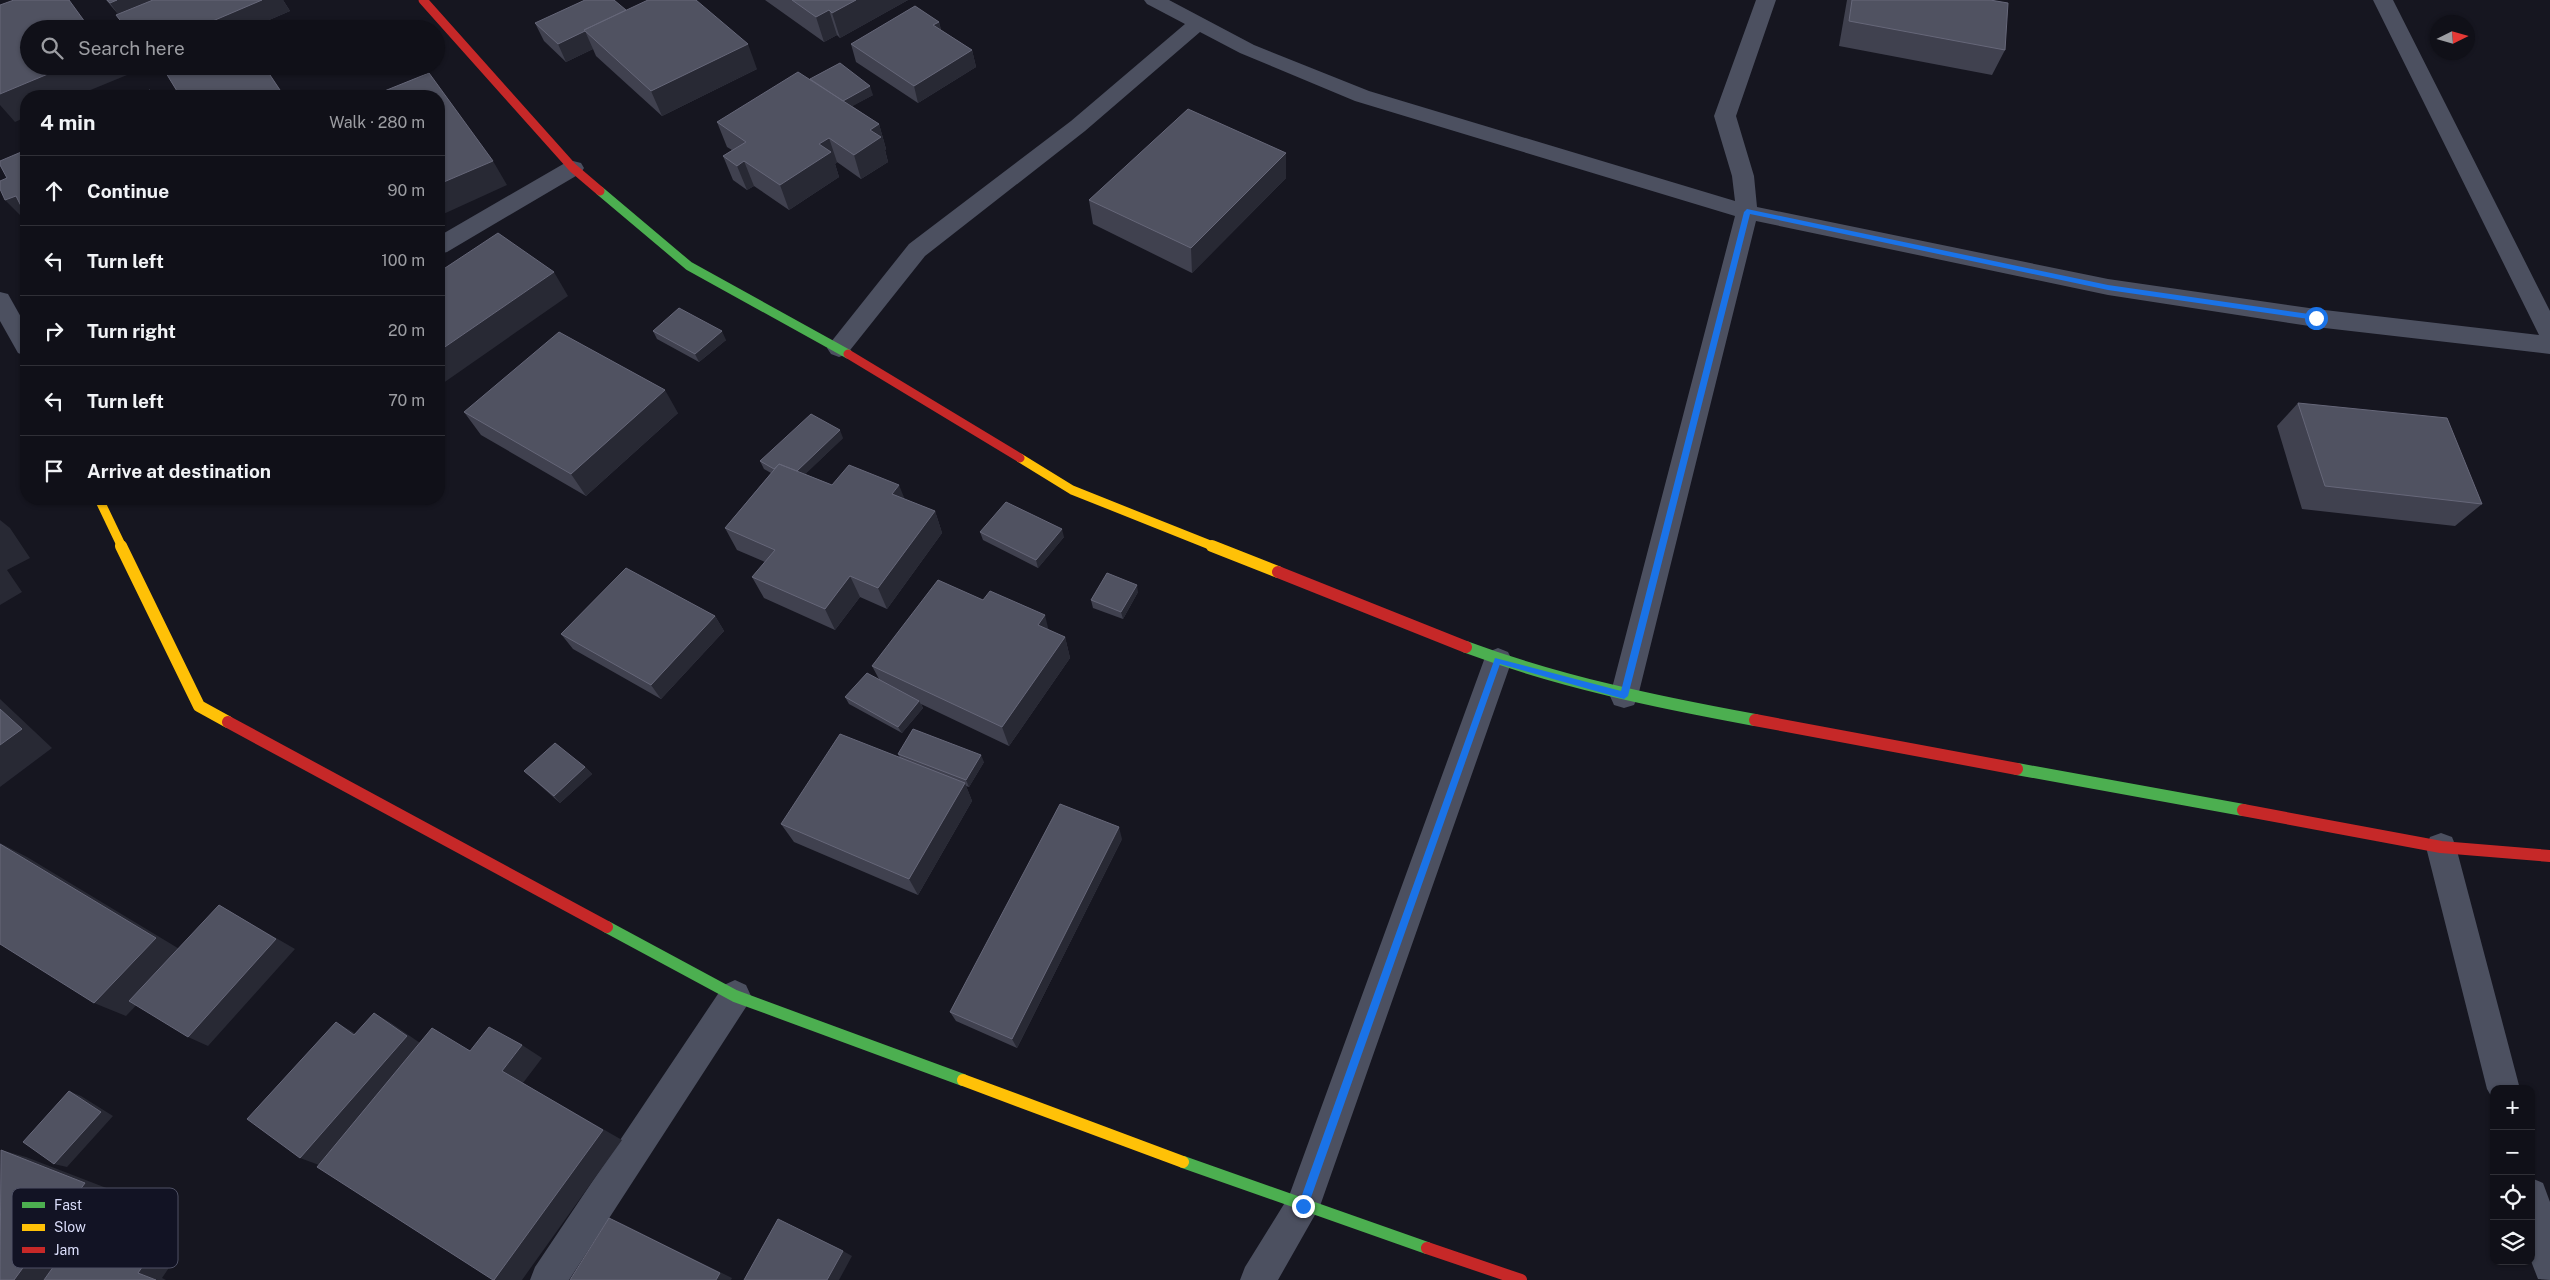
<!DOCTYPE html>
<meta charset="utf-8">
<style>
body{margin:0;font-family:"Public Sans",sans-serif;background:#1e1e25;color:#f1f3f6}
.controls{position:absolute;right:15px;bottom:15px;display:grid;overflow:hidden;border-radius:10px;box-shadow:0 1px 4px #0004}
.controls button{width:45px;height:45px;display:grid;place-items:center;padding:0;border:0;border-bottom:1px solid #303037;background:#101018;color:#f1f3f6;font:25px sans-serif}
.compass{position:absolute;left:2430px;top:15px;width:45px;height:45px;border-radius:50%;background:#101018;box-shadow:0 1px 4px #0004;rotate:85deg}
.stop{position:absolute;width:15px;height:15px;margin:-11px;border:4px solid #1a73e8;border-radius:50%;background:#fff}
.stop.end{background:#1a73e8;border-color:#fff;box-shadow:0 1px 5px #0008}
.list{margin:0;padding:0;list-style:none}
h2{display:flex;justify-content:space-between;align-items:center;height:65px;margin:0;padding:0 20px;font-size:21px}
h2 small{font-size:16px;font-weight:400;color:#9c9da2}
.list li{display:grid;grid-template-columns:32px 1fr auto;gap:15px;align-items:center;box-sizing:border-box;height:70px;padding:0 20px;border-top:1px solid #303037}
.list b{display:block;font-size:19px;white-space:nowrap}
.list em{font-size:16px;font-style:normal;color:#9c9da2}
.icon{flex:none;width:28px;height:28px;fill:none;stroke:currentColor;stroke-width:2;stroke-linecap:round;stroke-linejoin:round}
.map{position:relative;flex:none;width:2550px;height:1280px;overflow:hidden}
.search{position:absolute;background:#101018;box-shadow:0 1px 4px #0004;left:20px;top:20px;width:425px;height:55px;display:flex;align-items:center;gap:12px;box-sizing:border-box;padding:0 18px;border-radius:28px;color:#9c9da2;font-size:19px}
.panel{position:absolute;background:#101018;box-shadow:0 1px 4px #0004;left:20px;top:90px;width:425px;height:415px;border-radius:20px}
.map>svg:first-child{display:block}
</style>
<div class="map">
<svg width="2550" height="1280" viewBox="0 0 2550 1280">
<rect width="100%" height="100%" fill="#161620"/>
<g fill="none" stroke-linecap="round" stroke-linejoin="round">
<path fill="#4c5060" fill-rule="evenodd" d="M 1144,0 L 1169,0 L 1254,45 L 1369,91 L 1735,201 L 1732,176 L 1714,116 L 1756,0 L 1776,0 L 1736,116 L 1754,176 L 1757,207 L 2108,279 L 2316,309 L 2539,335 L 2373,0 L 2393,0 L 2550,311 L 2550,354 L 2316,327 L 2108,295 L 1756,221 L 1638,696 L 1634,705 L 1624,708 L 1614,705 L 1610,696 L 1735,216 L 1355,101 L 1240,53 L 1200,32 L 1085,131 L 925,256 L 847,354 L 839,357 L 831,354 L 827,348 L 831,342 L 909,244 L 1071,121 L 1185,24 L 1147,4 Z
M 573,161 L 581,163 L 584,168 L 581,173 L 447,252 L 439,254 L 439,236 L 565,163 Z
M 0,292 L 8,294 L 26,326 L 26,356 L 18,353 L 0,321 Z
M 1498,648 L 1508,652 L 1512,660 L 1320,1206 L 1278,1280 L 1240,1280 L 1245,1267 L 1289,1196 L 1484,660 L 1488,652 Z
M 2441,833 L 2452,837 L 2456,847 L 2520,1089 L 2494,1089 L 2494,1101 L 2487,1089 L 2426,847 L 2430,837 Z
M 735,980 L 746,985 L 751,996 L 746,1007 L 569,1280 L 530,1280 L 535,1267 L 724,985 Z
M 2531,1178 L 2543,1183 L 2550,1202 L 2550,1280 L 2538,1279 L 2531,1261 Z"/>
<path stroke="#4caf50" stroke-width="9" d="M 600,191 L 689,266 L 848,354"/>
<path stroke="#4caf50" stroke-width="12" d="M 1466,647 C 1560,682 1657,702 1755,720
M 2017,769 L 2243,810
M 607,927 L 735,996 L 963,1080
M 1183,1162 L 1427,1248"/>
<path stroke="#ffc107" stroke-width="9" d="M 1020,458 L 1072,490 L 1215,547
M 99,499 L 122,547"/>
<path stroke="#ffc107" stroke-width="12" d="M 121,546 L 199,706 L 228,722
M 1212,546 L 1278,572
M 963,1080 L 1183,1162"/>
<path stroke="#c62828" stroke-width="9" d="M 423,0 L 573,168 L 600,191
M 848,354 L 1020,458"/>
<path stroke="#c62828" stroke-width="12" d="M 1278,572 L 1466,647
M 1755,720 L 2017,769
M 228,722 L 607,927
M 2243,810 L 2441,847 L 2550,856
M 1427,1248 L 1521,1280"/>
</g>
<path fill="#40414f" d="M 106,0 L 283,0 L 290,11 L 248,29 L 126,29 L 116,15 L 118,14 Z
M 765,0 L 908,0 L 840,38 L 837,35 L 824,42 Z
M 1847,0 L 1990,0 L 2005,50 L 1992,75 L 1839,46 Z
M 626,10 L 757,69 L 662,116 L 596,56 L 593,49 L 566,62 L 544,41 L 535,23 Z
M 939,22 L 941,30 L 972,50 L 976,67 L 918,103 L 856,62 L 851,44 Z
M 810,79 L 873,95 L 852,106 L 879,124 L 886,149 L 885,150 L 888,162 L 861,179 L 837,162 L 835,164 L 839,177 L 789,210 L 754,186 L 747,190 L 733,180 L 723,156 L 732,150 L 727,147 L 717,122 Z
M 1286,178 L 1192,273 L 1093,224 L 1089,200 Z
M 653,331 L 726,340 L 699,362 L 657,339 Z
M 2298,403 L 2482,504 L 2455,526 L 2302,509 L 2277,426 Z
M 464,412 L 678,413 L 586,496 L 481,435 Z
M 843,438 L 805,474 L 832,485 L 904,499 L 935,511 L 942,533 L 887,609 L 860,597 L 835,630 L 764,598 L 752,577 L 765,562 L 737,550 L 725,528 L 771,473 L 764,469 L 760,461 Z
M 980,532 L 1064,537 L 1038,568 L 983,540 Z
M 1138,592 L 1123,619 L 1093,608 L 1091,600 Z
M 715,616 L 724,631 L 661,699 L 573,649 L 561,634 Z
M 1048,630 L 1065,637 L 1070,658 L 1009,746 L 921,704 L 923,708 L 902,733 L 849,704 L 845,697 L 879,679 L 872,666 Z
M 898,754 L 984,762 L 969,787 L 966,786 L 972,801 L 918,895 L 794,842 L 781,824 L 900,758 Z
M 585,767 L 592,774 L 560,803 L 524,771 Z
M 1122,839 L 1017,1048 L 956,1021 L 950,1012 Z"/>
<path fill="#282934" d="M 69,0 L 91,29 L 90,29 Z
M 117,0 L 173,0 L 123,21 L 110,3 Z
M 262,0 L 283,0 L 290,11 L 248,29 L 194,29 Z
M 856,0 L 908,0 L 840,38 L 832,13 Z
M 829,10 L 837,35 L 824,42 L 816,17 Z
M 939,22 L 943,39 L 933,25 Z
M 585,31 L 593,49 L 566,62 L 558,44 Z
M 748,44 L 757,69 L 662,116 L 651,91 Z
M 972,50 L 976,67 L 918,103 L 914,86 Z
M 67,66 L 120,66 L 127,75 L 76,96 L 26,96 L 26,117 L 15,122 L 0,105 L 0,94 Z
M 870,86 L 873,95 L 838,114 L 835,105 Z
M 879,124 L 886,149 L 885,150 L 888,162 L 861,179 L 854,155 L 870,130 Z
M 829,138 L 837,162 L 835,164 L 839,177 L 789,210 L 780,185 L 819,144 Z
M 1286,153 L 1286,178 L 1192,273 L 1191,248 Z
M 493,161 L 507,185 L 439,216 L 439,184 Z
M 744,161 L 754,186 L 747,190 L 737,166 Z
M 16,196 L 26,215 L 22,217 L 5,200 Z
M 554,272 L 568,296 L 439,386 L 439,351 Z
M 722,331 L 726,340 L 699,362 L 695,354 Z
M 665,390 L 678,413 L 586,496 L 571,474 Z
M 840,430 L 843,438 L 793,486 L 789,478 Z
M 899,485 L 908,507 L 892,494 Z
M 935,511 L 942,533 L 887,609 L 878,588 Z
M 0,520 L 10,528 L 30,558 L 7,570 L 22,592 L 0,605 Z
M 1062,529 L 1064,537 L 1038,568 L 1036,560 Z
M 850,576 L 860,597 L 835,630 L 825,609 Z
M 1137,585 L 1138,592 L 1123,619 L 1121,612 Z
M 1045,615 L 1050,636 L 1038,625 Z
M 715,616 L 724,631 L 661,699 L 651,685 Z
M 1065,637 L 1070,658 L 1009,746 L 1002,727 Z
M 0,699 L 52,748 L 0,787 Z
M 919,701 L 923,708 L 902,733 L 898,727 Z
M 981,755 L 984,762 L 969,787 L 966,780 Z
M 585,767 L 592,774 L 560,803 L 554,796 Z
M 965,783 L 972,801 L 918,895 L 909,879 Z
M 1119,827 L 1122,839 L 1017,1048 L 1012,1039 Z
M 0,843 L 27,857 L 186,953 L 126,1016 L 94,1003 Z
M 219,905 L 295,949 L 208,1046 L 188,1037 Z
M 374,1013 L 391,1023 L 423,1045 L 319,1165 L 300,1158 Z
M 336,1022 L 353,1032 L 371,1044 L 354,1035 Z
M 522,1045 L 542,1058 L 523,1083 L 622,1140 L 522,1280 L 494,1280 L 502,1071 Z
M 69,1091 L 81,1096 L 113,1116 L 67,1167 L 54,1164 Z
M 1,1150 L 26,1157 L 109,1189 L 44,1280 L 14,1280 Z
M 609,1218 L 623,1224 L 732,1278 L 731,1280 L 716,1280 Z
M 119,1237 L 143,1242 L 177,1256 L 162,1278 L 166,1280 L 156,1280 L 138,1273 Z
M 68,1246 L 93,1252 L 128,1264 L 104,1259 Z
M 843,1251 L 852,1256 L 839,1280 L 827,1280 Z"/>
<path fill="#505261" stroke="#666779" d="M 14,0 L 69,0 L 90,29 L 29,29 L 29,66 L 67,66 L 0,94 L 0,5 Z
M 107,0 L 117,0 L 110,3 Z
M 153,0 L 262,0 L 194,29 L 127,29 L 116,15 Z
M 585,0 L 614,0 L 626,10 L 584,30 L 585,31 L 558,44 L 535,23 Z
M 648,0 L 696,0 L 748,44 L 651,91 L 584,30 Z
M 792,0 L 856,0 L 832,13 L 829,10 L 816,17 Z
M 1852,0 L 1990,0 L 2008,3 L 2005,50 L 1849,21 Z
M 915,6 L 939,22 L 933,25 L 972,50 L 914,86 L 851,44 Z
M 840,63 L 870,86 L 843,101 L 810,79 Z
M 183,66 L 264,66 L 284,96 L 180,96 L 166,73 Z
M 798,72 L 879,124 L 870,130 L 881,137 L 854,155 L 829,138 L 819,144 L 831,152 L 780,185 L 744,161 L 737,166 L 723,156 L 746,142 L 717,122 Z
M 429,73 L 493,161 L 439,184 L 439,96 L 372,96 Z
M 150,90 L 154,96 L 135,96 Z
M 1188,109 L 1286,153 L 1191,248 L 1089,200 Z
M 26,150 L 26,216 L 16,196 L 5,200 L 0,189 L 0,181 L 7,178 L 0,165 L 0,161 Z
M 498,233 L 554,272 L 439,351 L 439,272 Z
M 679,308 L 722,331 L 695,354 L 653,331 Z
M 559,332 L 665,390 L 571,474 L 464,412 Z
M 2298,403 L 2447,418 L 2482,504 L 2325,486 Z
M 811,414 L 840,430 L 797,471 L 779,464 L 774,469 L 760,461 Z
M 779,464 L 832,485 L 849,465 L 899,485 L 892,494 L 935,511 L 878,588 L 850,576 L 825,609 L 752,577 L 775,550 L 725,528 Z
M 1006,502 L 1062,529 L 1036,560 L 980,532 Z
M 626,568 L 715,616 L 651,685 L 561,634 Z
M 1107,573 L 1137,585 L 1121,612 L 1091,600 Z
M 938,580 L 983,600 L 990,591 L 1045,615 L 1038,625 L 1065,637 L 1002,727 L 872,666 Z
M 867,673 L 919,701 L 898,727 L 845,697 Z
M 0,709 L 22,729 L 0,745 Z
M 913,729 L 981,755 L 966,780 L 898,754 Z
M 840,734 L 965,783 L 909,879 L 781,824 Z
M 555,743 L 585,767 L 554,796 L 524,771 Z
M 1060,804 L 1119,827 L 1012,1039 L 950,1012 Z
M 0,844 L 156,938 L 94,1003 L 0,944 Z
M 219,905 L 276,939 L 188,1037 L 129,1001 Z
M 374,1013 L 407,1036 L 300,1158 L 247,1119 L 336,1022 L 354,1035 Z
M 489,1027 L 522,1045 L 502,1071 L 603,1130 L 494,1280 L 493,1280 L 317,1167 L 432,1028 L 470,1051 Z
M 69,1091 L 101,1112 L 54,1164 L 23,1142 Z
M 1,1150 L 85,1183 L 14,1280 L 0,1280 Z
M 609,1218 L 720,1273 L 716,1280 L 570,1280 Z
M 778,1219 L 843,1251 L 827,1280 L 744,1280 Z
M 119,1237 L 153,1251 L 138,1273 L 156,1280 L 44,1280 L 68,1246 L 104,1259 Z"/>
<path fill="#1a73e8" d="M 1747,209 L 2108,285 L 2316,315 L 2319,318 L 2316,320 L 2108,290 L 1750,214 L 1628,696 L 1624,699 L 1500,664 L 1308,1206 L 1306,1210 L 1299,1210 L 1298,1206 L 1495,658 L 1621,691 L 1744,212 Z"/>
<rect x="12" y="1188" width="166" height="80" rx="8" fill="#121324" stroke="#4e5064" stroke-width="1"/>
<rect x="22" y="1202" width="23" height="6" fill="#4caf50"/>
<rect x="22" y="1224" width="23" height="7" fill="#ffc107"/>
<rect x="22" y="1247" width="23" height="6" fill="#c62828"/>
<g font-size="14" fill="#daddfa">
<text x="54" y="1210">Fast</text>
<text x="54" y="1232">Slow</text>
<text x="54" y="1255">Jam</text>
</g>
</svg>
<div class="controls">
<button>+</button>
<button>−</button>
<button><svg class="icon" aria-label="locate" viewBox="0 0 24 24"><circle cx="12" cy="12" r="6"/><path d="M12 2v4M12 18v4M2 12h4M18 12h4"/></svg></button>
<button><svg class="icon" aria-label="layers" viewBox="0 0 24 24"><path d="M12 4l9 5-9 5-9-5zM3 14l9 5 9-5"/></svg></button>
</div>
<svg class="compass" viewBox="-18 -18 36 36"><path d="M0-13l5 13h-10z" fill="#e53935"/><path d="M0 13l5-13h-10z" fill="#9c9da2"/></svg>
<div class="stop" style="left:2316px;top:318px"></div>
<div class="stop end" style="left:1303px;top:1206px"></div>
<div class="search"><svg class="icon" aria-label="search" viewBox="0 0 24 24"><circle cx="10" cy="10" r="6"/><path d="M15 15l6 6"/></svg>Search here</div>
<section class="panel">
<h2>4 min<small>Walk · 280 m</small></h2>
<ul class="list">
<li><svg class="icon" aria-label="ahead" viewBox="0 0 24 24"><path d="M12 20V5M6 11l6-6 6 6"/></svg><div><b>Continue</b></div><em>90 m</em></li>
<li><svg class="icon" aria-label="left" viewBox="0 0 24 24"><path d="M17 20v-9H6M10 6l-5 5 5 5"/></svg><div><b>Turn left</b></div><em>100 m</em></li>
<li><svg class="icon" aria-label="right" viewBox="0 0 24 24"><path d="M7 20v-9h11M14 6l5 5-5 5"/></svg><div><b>Turn right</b></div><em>20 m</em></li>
<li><svg class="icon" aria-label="left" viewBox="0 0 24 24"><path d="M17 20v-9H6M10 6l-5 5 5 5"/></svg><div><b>Turn left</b></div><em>70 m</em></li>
<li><svg class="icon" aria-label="arrive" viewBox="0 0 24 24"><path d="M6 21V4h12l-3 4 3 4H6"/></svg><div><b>Arrive at destination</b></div></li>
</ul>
</section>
</div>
